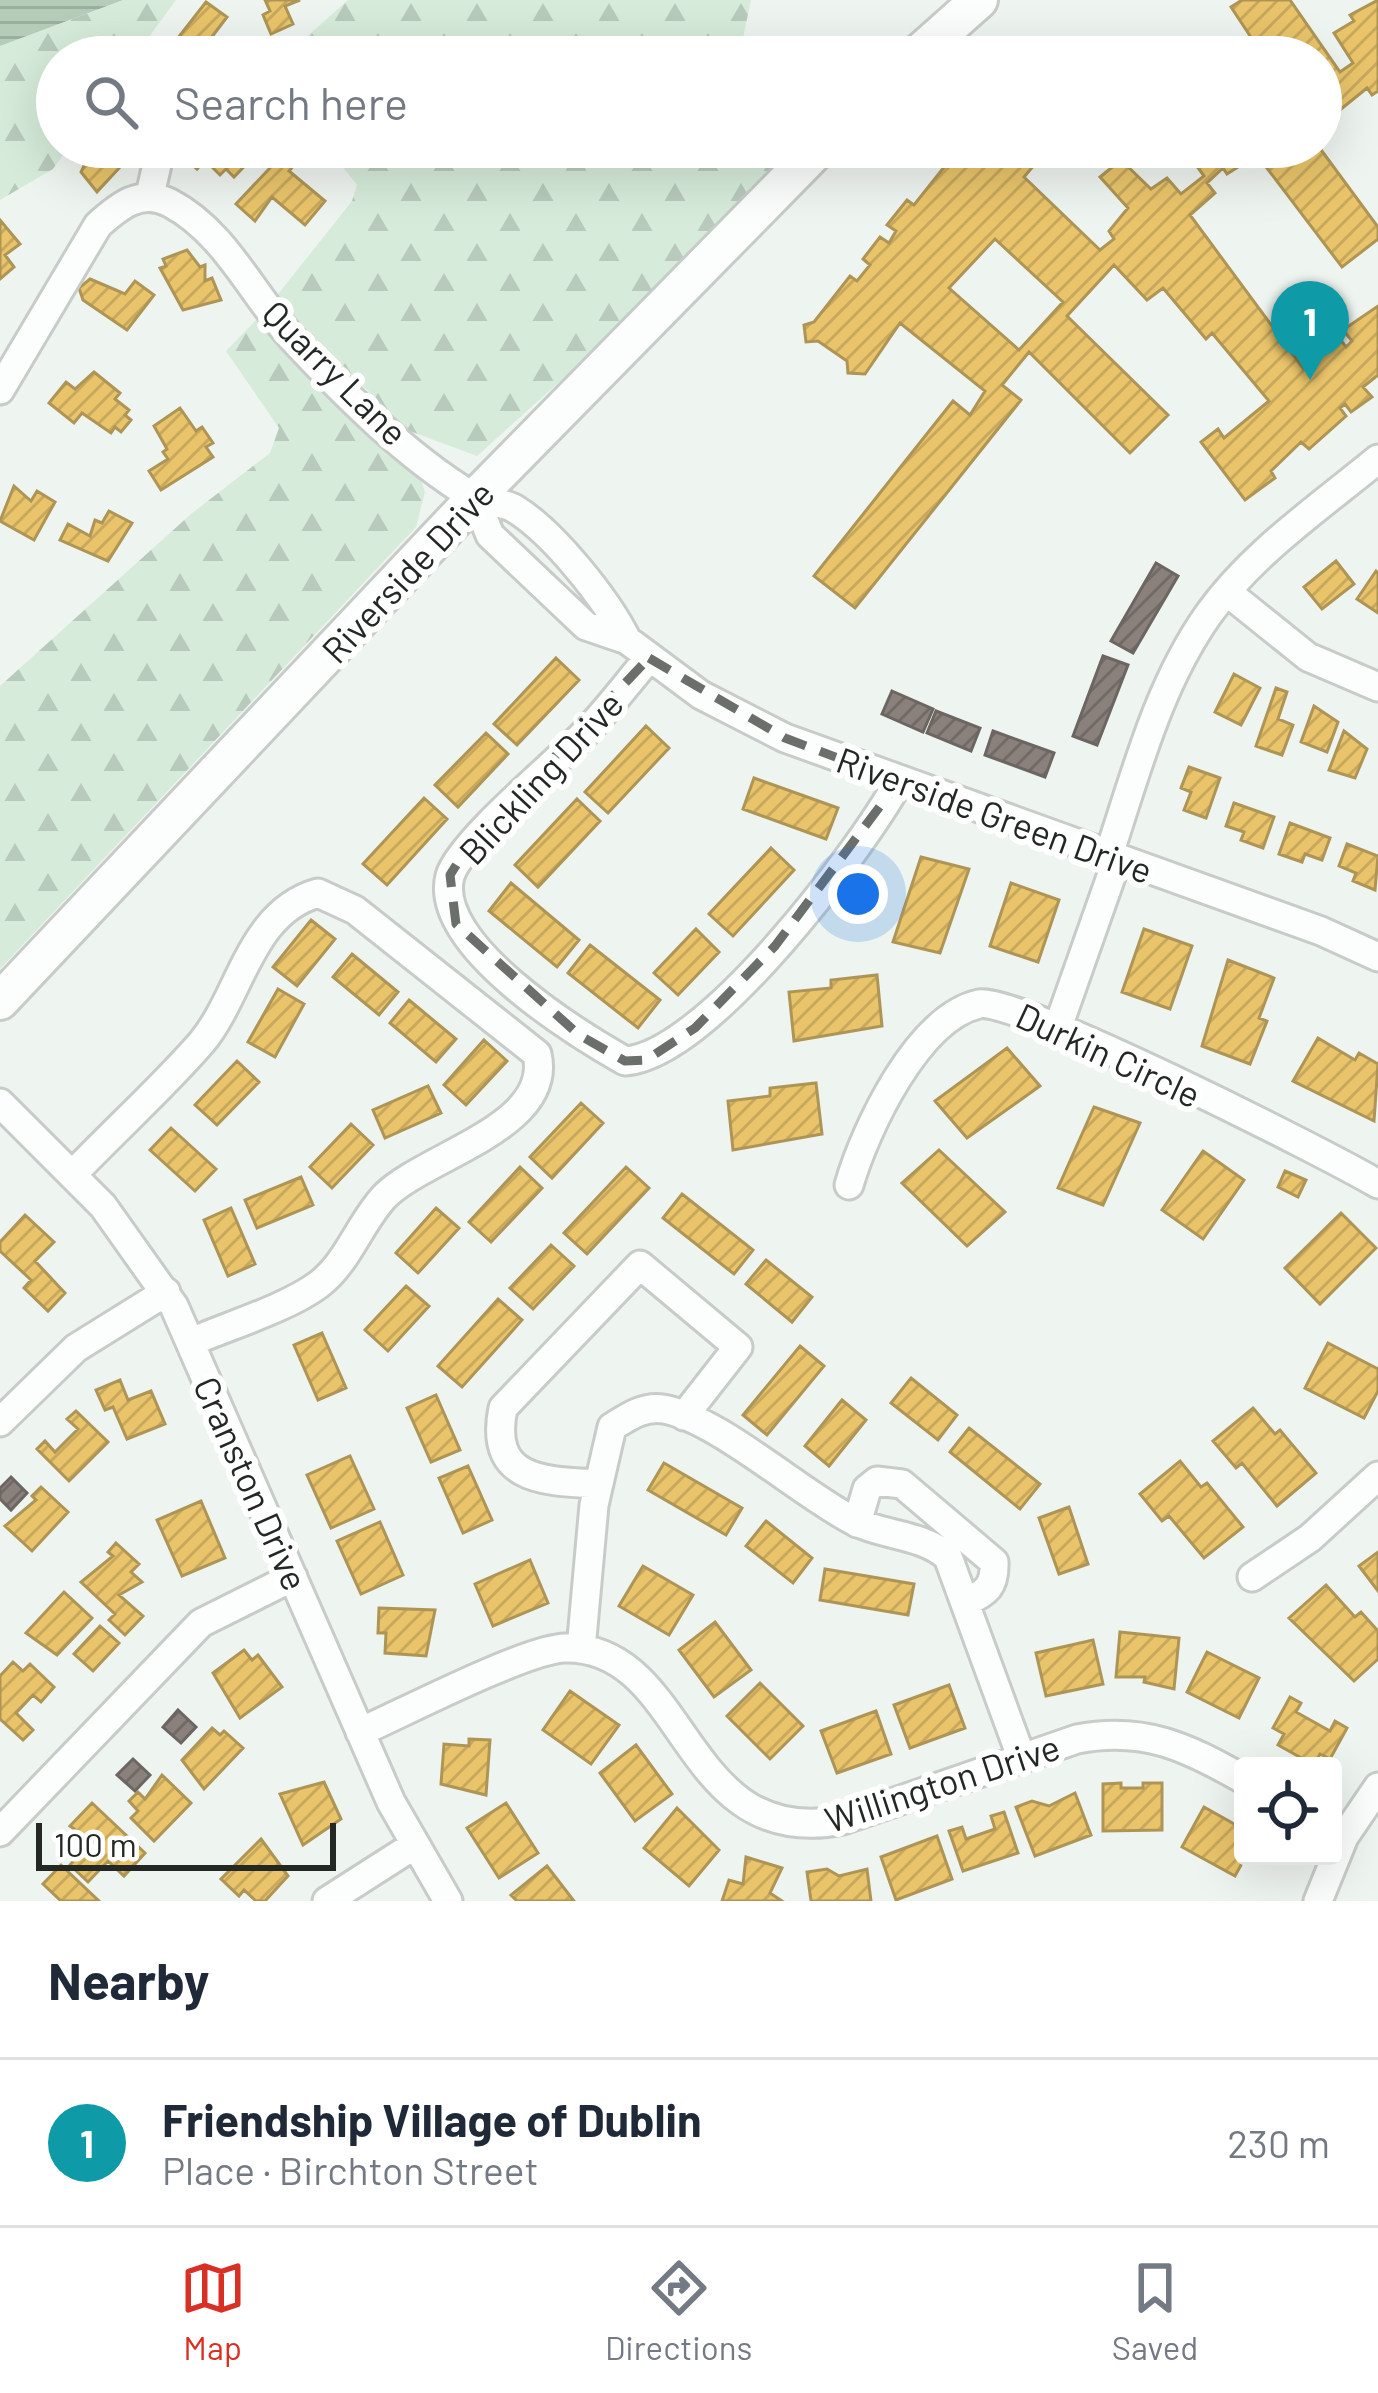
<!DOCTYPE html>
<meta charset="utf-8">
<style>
body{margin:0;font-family:Barlow,sans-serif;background:#f2f2f3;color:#1f2937}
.controls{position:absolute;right:36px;bottom:36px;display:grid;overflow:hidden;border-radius:12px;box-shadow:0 12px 48px #0002}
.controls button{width:108px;height:108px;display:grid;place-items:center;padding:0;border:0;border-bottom:3px solid #e0e1e3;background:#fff;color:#1f2937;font:60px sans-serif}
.scale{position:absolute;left:36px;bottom:30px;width:300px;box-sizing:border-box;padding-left:12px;border:6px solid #242825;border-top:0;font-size:33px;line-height:42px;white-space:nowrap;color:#242825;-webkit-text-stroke:9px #fff;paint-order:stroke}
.you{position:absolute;left:858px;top:894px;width:42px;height:42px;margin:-30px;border:9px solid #fff;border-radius:50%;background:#1a73e8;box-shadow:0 0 0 18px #1a73e833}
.badge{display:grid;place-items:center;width:78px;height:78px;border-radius:50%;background:#d93025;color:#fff;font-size:39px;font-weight:700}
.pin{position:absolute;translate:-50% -99px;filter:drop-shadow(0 3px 6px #0008)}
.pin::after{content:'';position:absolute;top:63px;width:42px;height:36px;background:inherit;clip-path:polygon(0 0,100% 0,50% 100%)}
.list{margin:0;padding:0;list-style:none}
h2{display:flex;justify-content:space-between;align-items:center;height:156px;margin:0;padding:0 48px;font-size:51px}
h2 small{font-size:39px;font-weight:400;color:#747a83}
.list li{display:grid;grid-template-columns:78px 1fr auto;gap:36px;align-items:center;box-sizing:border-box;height:168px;padding:0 48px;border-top:3px solid #e0e1e3}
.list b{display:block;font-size:45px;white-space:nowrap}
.list p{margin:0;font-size:39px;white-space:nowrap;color:#747a83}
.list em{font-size:39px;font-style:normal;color:#747a83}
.icon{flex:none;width:66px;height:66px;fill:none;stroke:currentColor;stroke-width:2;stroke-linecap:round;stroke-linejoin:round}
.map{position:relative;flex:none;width:1378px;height:1901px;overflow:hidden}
.search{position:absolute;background:#fff;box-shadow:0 12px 48px #0002;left:36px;right:36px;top:36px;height:132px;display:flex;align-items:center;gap:30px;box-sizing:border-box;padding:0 42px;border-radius:66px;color:#747a83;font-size:45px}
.sheet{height:324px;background:#fff}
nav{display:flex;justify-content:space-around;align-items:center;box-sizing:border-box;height:168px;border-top:3px solid #e0e1e3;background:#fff;font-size:33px;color:#747a83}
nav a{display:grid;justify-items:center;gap:6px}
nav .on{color:#d93025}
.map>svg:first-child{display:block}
</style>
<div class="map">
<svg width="1378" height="1901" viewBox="0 0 1378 1901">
<defs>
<pattern id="forest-firs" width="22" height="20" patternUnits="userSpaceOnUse" patternTransform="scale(3)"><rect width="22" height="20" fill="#d6ebda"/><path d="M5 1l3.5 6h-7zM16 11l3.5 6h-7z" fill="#b8cabb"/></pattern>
<pattern id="water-rules" width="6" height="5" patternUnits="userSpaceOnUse" patternTransform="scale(3)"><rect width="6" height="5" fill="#b4ccb8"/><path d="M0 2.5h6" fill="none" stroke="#9baf9e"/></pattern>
<pattern id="homes-hatch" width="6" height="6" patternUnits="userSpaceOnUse" patternTransform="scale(3)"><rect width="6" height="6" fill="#e9c46a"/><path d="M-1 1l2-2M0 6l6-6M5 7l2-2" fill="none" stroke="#c8a85c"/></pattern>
<pattern id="industry-hatch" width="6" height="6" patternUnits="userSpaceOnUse" patternTransform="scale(3)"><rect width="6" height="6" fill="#8a817c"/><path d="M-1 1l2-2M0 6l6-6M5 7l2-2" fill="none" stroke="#716a65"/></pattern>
</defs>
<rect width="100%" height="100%" fill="#eef4ef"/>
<path fill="url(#forest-firs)" d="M 123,0 L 176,0 L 134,57 L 57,57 L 57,147 L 69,147 L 53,169 L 0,200 L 0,46 Z
M 348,0 L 751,0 L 743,38 L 746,57 L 284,57 Z
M 327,147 L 796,147 L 578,365 L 477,456 L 407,430 L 275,298 L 352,201 L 357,185 Z
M 260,316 L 416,466 L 425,492 L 416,527 L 0,969 L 0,686 L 191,514 L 270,453 L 279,428 L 226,351 Z"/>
<path fill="url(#water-rules)" d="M 0,0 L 123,0 L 0,46 Z"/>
<path fill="url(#homes-hatch)" stroke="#ae9555" stroke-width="3" fill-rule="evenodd" d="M 265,0 L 300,0 L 285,6 L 293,24 L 271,34 L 263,15 L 270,11 Z
M 1242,0 L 1290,0 L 1340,72 L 1353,63 L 1334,33 L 1354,21 L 1350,15 L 1378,0 L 1378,91 L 1372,95 L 1367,88 L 1335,114 L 1328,103 L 1321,108 L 1321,57 L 1264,57 L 1231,7 Z
M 206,2 L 227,17 L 211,38 L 212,49 L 205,46 L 197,57 L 163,57 Z
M 93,147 L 132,147 L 133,153 L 97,192 L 81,172 Z
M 186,147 L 254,147 L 259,151 L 234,177 L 226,169 L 220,175 L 205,160 L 197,169 L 180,153 Z
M 960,147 L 1032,147 L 1042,156 L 1024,177 L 1100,250 L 1114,239 L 1109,231 L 1128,208 L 1100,177 L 1121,160 L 1151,189 L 1167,178 L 1181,194 L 1204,176 L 1183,147 L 1319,147 L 1378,227 L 1378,239 L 1342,267 L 1257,155 L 1227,174 L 1223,168 L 1207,183 L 1215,193 L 1190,215 L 1303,368 L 1340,339 L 1346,347 L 1352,341 L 1343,330 L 1378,306 L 1378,375 L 1363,387 L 1372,397 L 1351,412 L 1345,404 L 1340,408 L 1346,416 L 1309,449 L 1301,442 L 1271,471 L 1275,478 L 1245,500 L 1201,442 L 1218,429 L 1224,438 L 1269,401 L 1212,333 L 1206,339 L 1163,288 L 1147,300 L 1114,265 L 1067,316 L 1168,415 L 1130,453 L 1029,352 L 1002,385 L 1021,400 L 855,608 L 814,576 L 953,401 L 970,415 L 985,391 L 900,323 L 865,374 L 848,373 L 847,361 L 818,341 L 806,342 L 804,325 L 814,322 L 850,276 L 857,281 L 870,265 L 863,259 L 880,237 L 889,243 L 896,231 L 887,225 L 907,200 L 914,205 ZM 995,239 L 1063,302 L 1019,350 L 949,288 Z
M 284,153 L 296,163 L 289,171 L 325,201 L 305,225 L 272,197 L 255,221 L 236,204 Z
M 0,220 L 20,244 L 5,255 L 14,267 L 0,279 Z
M 187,250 L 200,267 L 205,265 L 205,281 L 212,278 L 221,300 L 183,310 L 160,268 L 166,266 L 163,259 Z
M 90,279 L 125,294 L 135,281 L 154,295 L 127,330 L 83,300 L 79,288 Z
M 94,372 L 120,393 L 115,399 L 129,410 L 125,415 L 131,420 L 121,432 L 115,427 L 111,433 L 82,413 L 74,423 L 49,403 L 66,382 L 75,389 Z
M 180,408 L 196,431 L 202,427 L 213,443 L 206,447 L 213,457 L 161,490 L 149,471 L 168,459 L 163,452 L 167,449 L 154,426 Z
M 14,486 L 31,501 L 37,491 L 55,502 L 34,540 L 0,521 Z
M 109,511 L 132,523 L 108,561 L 60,540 L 68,524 L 90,536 L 95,520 L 102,523 Z
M 1336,561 L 1354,584 L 1322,609 L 1304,587 Z
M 1376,571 L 1378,573 L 1378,613 L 1357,599 Z
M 556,658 L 579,680 L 517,745 L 494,724 Z
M 1234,674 L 1260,688 L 1241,725 L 1215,712 Z
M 1276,688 L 1287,692 L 1278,719 L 1293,725 L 1282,755 L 1256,746 Z
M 1314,706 L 1338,722 L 1327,752 L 1301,742 Z
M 646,726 L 669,748 L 608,813 L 585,792 Z
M 1344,731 L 1367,749 L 1355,778 L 1329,770 Z
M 486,733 L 508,754 L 458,807 L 435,785 Z
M 1189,767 L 1220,778 L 1206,818 L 1184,810 L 1191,792 L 1181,788 Z
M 754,778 L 838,808 L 826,839 L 743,809 Z
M 424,798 L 447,819 L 387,885 L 363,864 Z
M 577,799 L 600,821 L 538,887 L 515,865 Z
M 1234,803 L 1274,817 L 1263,848 L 1241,840 L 1244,832 L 1226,826 Z
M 1290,823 L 1330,838 L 1322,860 L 1305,854 L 1302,862 L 1279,854 Z
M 1347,844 L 1378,856 L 1375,890 L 1353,881 L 1356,873 L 1339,866 Z
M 771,848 L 794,870 L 733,936 L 709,914 Z
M 921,857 L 969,869 L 940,953 L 893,942 Z
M 511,883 L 579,940 L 557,967 L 489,911 Z
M 1011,883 L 1059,900 L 1038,962 L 990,946 Z
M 311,920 L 335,939 L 297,986 L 273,967 Z
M 696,929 L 719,952 L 678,995 L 654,973 Z
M 1144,929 L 1192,946 L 1170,1009 L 1122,992 Z
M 590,945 L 660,1000 L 638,1028 L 568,973 Z
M 352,954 L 398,992 L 379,1015 L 333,977 Z
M 1228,960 L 1274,978 L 1259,1018 L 1267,1021 L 1250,1064 L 1202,1046 Z
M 877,975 L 882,1026 L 794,1041 L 789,992 L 831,988 L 831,980 Z
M 278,989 L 304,1004 L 275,1057 L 248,1042 Z
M 409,1000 L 456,1039 L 436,1062 L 390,1023 Z
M 1318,1038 L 1355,1060 L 1359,1053 L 1378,1064 L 1374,1121 L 1293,1081 Z
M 484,1040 L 507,1061 L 466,1105 L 444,1085 Z
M 1007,1048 L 1040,1086 L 967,1138 L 935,1101 Z
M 237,1061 L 259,1082 L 217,1125 L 195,1105 Z
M 816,1083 L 822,1134 L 733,1150 L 728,1101 L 770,1096 L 770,1088 Z
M 428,1086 L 441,1113 L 385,1138 L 373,1110 Z
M 581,1103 L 603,1123 L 552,1178 L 530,1157 Z
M 1094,1107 L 1140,1123 L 1103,1205 L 1058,1188 Z
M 351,1124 L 373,1145 L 332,1188 L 310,1167 Z
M 171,1128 L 216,1169 L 195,1191 L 150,1150 Z
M 939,1150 L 1005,1212 L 967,1246 L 902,1183 Z
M 1203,1151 L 1244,1180 L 1203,1239 L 1162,1210 Z
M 520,1167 L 542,1188 L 491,1242 L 469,1222 Z
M 626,1167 L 649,1188 L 587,1254 L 564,1233 Z
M 1285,1171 L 1306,1180 L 1298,1197 L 1278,1187 Z
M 301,1177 L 313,1205 L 257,1228 L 245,1200 Z
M 682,1194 L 753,1250 L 734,1274 L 663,1218 Z
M 231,1208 L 255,1264 L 228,1276 L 204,1220 Z
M 436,1208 L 459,1228 L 418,1273 L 396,1253 Z
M 1341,1213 L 1376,1248 L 1320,1304 L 1285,1268 Z
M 25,1215 L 54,1242 L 35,1261 L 65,1293 L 48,1311 L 24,1288 L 31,1280 L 0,1251 L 0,1242 Z
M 551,1245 L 574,1266 L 533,1309 L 510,1288 Z
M 766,1260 L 812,1297 L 792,1322 L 746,1284 Z
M 406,1286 L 429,1306 L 388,1351 L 365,1330 Z
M 498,1299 L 522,1320 L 462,1387 L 438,1366 Z
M 322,1333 L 346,1388 L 318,1400 L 294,1345 Z
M 1328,1343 L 1378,1369 L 1378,1391 L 1364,1418 L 1305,1388 Z
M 800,1346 L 824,1366 L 767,1435 L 743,1415 Z
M 911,1378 L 957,1415 L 938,1440 L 891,1403 Z
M 120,1380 L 128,1400 L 151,1391 L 165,1424 L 127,1439 L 113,1407 L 105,1410 L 96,1390 Z
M 436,1395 L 460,1450 L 431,1462 L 407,1408 Z
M 842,1400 L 866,1420 L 829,1466 L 805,1446 Z
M 1253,1408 L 1275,1434 L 1280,1430 L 1316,1473 L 1277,1506 L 1242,1463 L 1236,1468 L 1213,1441 Z
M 76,1411 L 108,1442 L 69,1481 L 37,1449 L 45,1441 L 55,1452 L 78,1429 L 67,1419 Z
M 969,1428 L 1040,1484 L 1020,1509 L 950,1452 Z
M 350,1456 L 374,1509 L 331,1528 L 307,1475 Z
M 1180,1461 L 1201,1487 L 1207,1483 L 1243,1527 L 1204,1558 L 1169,1516 L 1162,1521 L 1140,1494 Z
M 664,1463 L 742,1508 L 726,1535 L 648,1490 Z
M 468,1466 L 492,1520 L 463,1533 L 439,1478 Z
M 41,1487 L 68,1512 L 32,1551 L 5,1526 L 36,1500 L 32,1496 Z
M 201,1501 L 225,1558 L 182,1576 L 157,1520 Z
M 1069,1507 L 1088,1564 L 1059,1574 L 1039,1518 Z
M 766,1521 L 812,1558 L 793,1583 L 746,1546 Z
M 380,1522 L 403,1575 L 361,1594 L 337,1541 Z
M 116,1543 L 139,1564 L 131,1572 L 142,1582 L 119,1595 L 143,1616 L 125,1635 L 109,1620 L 115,1614 L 81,1582 L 113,1556 L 108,1552 Z
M 1378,1552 L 1378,1591 L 1359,1566 Z
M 530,1560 L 548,1603 L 493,1626 L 475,1584 Z
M 643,1566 L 693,1595 L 669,1635 L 619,1606 Z
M 825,1569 L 914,1584 L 908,1615 L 820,1600 Z
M 1326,1585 L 1355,1617 L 1361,1612 L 1378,1631 L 1378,1659 L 1354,1681 L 1289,1618 Z
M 64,1592 L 92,1618 L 57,1655 L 26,1633 Z
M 379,1608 L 435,1610 L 426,1656 L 385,1653 L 386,1633 L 378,1633 Z
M 715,1622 L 751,1670 L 714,1697 L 679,1650 Z
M 100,1626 L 119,1643 L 93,1671 L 74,1654 Z
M 1120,1632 L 1179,1638 L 1174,1689 L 1144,1682 L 1145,1677 L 1116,1677 Z
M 1093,1640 L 1103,1684 L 1046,1696 L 1036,1653 Z
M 244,1650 L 252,1660 L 258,1655 L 282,1687 L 240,1718 L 213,1673 Z
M 1207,1652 L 1259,1678 L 1239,1718 L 1187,1692 Z
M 13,1662 L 23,1671 L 30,1664 L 54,1687 L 41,1702 L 33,1695 L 16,1713 L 33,1730 L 23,1740 L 0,1719 L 0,1676 Z
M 760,1683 L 803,1726 L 770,1759 L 727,1716 Z
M 949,1685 L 965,1728 L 910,1748 L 894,1705 Z
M 570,1691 L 619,1725 L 591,1764 L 543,1730 Z
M 1290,1697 L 1301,1703 L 1296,1712 L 1330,1731 L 1335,1721 L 1347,1728 L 1330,1759 L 1320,1754 L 1314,1765 L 1278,1745 L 1284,1734 L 1273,1728 Z
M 876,1711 L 891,1754 L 837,1773 L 821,1731 Z
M 212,1728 L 220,1735 L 224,1731 L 243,1748 L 204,1789 L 182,1760 Z
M 469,1739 L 490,1740 L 486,1795 L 441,1784 L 444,1744 L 469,1746 Z
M 636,1745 L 672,1794 L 635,1821 L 600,1773 Z
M 162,1775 L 191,1803 L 154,1841 L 131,1818 L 138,1811 L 129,1801 L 138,1792 L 145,1799 Z
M 324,1782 L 341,1819 L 303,1845 L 280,1794 Z
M 1121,1783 L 1121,1788 L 1143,1788 L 1143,1783 L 1162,1783 L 1162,1830 L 1103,1831 L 1103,1784 Z
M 1075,1793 L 1091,1835 L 1035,1856 L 1016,1807 L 1032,1801 L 1049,1806 Z
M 92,1803 L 145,1853 L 124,1876 L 108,1861 L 88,1882 L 70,1865 L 86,1847 L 93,1853 L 100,1847 L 70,1826 Z
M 506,1803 L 538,1853 L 499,1878 L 467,1828 Z
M 1204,1807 L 1243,1829 L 1246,1856 L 1235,1876 L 1182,1847 Z
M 677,1808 L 719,1850 L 689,1886 L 644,1848 Z
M 1004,1812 L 1018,1853 L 963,1871 L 949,1831 L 962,1827 L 966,1839 L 995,1829 L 991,1816 Z
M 937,1836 L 952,1879 L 896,1900 L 881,1857 Z
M 261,1839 L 288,1876 L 265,1901 L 256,1901 L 244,1890 L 239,1896 L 221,1879 Z
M 746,1857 L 782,1868 L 770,1893 L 782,1901 L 722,1901 L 729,1880 L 743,1884 Z
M 61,1865 L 99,1901 L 61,1901 L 43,1884 Z
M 547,1866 L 574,1901 L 517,1901 L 511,1895 Z
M 827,1869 L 839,1876 L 867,1869 L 871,1901 L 811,1901 L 807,1872 Z"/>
<path fill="url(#industry-hatch)" stroke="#6b6662" stroke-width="3" d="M 1156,563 L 1178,576 L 1133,653 L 1111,641 Z
M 1103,656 L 1128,665 L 1097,745 L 1073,736 Z
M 892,691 L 933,709 L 923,732 L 882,714 Z
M 936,711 L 980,728 L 971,751 L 927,733 Z
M 993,731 L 1054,753 L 1045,777 L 985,755 Z
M 11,1477 L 27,1493 L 11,1510 L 0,1499 L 0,1488 Z
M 178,1710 L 196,1727 L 181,1743 L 163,1727 Z
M 133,1759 L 150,1775 L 135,1791 L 117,1775 Z"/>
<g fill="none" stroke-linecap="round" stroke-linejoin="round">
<g stroke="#c8ccc9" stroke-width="33">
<path id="minor" d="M 150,195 L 161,147
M 0,390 L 98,225 C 119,206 141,188 170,203 C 225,232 251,293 292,338 C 343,393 407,457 472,496 C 484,504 503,501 515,509 C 554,533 607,600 627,640
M 475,498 L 490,535 L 586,626 L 627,640 L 701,695 L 785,738 L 1321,931 L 1378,957
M 1227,592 L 1308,657 L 1378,687
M 649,658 C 627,683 607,711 583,735 C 555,764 460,842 450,876 C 432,944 574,1032 625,1061 C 706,1056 860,852 899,781
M 1109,854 C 1136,773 1158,686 1208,615 C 1252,553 1320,507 1378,459
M 1059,1024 L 1118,857
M 0,1103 L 103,1206 L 174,1306 L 391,1802 L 448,1901
M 73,1174 C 115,1130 162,1088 202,1042 C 241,995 250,912 318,893 L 355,910 L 537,1054 C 554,1127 426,1155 385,1196 C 360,1222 348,1263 318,1285 C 287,1308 228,1326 191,1342
M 849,1185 C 865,1130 917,1018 979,1004 C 1014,995 1329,1155 1378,1184
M 0,1422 L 76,1348 L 166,1292
M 599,1484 C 545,1481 488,1482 503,1408 L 640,1265 L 738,1347 L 684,1416
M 857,1523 L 867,1489 L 877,1481 L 902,1484 L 994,1562 C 995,1586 987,1593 965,1602
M 1252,1577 L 1310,1538 L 1378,1476
M 581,1649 L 594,1505 L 612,1427 C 628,1417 643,1406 663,1409 C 717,1418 801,1494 854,1521 C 884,1536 922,1534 948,1557 L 1022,1759
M 360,1732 C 403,1713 526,1649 565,1648 C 690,1646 680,1852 843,1820 L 1077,1739 C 1143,1726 1187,1747 1243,1779
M 0,1832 L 201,1623 L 293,1577
M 327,1901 L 413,1846
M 1318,1901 L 1344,1837 L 1378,1787"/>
</g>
<g stroke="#c8ccc9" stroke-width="42">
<path id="major" d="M 915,57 L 979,0
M 0,1001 L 475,498 L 820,147"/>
</g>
<use href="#minor" stroke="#fcfdfd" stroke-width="27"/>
<use href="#major" stroke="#fcfdfd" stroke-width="36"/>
</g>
<path fill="none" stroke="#6b6f6c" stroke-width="9" stroke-dasharray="24 15" stroke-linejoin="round" d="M 649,658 L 785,738 L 899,781 L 775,946 L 695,1028 L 646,1060 L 625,1061 L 579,1035 L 456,924 L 450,875 L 465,851 Z"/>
<g text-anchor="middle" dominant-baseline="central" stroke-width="12" stroke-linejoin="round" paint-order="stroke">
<g font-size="36" fill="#242825" stroke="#fff">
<text transform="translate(336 372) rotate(45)">Quarry Lane</text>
<text transform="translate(407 571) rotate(-47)">Riverside Drive</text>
<text transform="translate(540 777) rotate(-47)">Blickling Drive</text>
<text transform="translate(995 814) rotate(20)">Riverside Green Drive</text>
<text transform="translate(1109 1054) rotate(25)">Durkin Circle</text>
<text transform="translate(252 1483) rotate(66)">Cranston Drive</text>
<text transform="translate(942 1782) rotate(-18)">Willington Drive</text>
</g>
</g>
</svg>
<div class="controls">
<button><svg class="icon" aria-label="locate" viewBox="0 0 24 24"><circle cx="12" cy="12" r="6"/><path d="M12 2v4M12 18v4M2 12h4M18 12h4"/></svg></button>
</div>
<div class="scale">100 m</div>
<div class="you"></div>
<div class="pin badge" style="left:1310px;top:380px;background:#0f9aa8">1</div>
<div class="search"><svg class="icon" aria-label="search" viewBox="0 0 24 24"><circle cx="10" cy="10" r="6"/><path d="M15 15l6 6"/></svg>Search here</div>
</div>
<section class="sheet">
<h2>Nearby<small></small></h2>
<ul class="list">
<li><span class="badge" style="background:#0f9aa8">1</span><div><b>Friendship Village of Dublin</b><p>Place · Birchton Street</p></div><em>230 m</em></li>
</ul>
</section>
<nav>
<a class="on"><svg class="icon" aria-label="map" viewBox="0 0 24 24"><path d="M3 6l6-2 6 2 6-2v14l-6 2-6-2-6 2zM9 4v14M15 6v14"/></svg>Map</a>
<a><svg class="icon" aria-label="directions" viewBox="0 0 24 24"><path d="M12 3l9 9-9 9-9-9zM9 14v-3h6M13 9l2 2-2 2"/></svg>Directions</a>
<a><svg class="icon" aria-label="saved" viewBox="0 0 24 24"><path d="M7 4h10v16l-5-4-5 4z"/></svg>Saved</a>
</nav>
